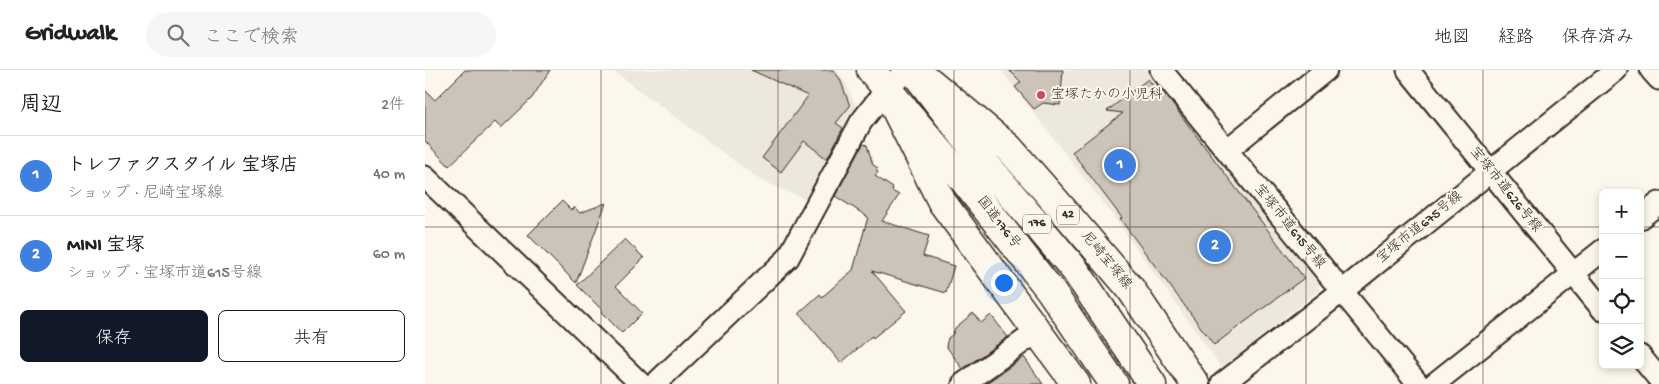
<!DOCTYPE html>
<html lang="ja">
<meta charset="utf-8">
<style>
body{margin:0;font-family:"Gochi Hand","Klee One",sans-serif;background:#f6f6f6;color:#202124}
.controls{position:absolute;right:15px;bottom:15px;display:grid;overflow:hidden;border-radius:8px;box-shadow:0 2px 8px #0003}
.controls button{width:45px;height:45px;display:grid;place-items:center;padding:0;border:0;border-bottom:1px solid #e0e0e0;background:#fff;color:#202124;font:25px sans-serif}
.you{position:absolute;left:578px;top:212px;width:18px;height:18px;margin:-12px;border:4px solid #fff;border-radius:50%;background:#1a73e8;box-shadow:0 0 0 8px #1a73e833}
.badge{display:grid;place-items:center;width:32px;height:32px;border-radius:50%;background:#111827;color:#fff;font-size:16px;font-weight:700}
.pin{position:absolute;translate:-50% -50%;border:2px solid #fff;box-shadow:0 1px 5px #0006}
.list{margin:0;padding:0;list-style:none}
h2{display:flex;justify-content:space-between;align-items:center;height:65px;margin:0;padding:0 20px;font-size:21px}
h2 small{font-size:16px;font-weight:400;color:#757577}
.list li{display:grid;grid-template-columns:32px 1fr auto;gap:15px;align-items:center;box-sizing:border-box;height:80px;padding:0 20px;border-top:1px solid #e0e0e0}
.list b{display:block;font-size:19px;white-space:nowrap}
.list p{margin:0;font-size:16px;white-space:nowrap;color:#757577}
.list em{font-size:16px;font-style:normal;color:#757577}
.actions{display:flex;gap:10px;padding:15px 20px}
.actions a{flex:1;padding:11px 0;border:1px solid #111827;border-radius:8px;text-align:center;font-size:18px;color:#111827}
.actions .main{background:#111827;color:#fff}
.icon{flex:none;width:28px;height:28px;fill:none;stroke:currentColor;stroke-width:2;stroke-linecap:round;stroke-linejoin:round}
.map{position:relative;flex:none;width:1234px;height:314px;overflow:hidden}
header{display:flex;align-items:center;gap:30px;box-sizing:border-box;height:70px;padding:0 25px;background:#fff;border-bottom:1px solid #e0e0e0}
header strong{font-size:24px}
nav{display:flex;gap:28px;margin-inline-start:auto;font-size:18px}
.search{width:350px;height:45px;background:#f6f6f6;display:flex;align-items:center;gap:12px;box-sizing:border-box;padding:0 18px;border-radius:28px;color:#757577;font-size:19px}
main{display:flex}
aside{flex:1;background:#fff}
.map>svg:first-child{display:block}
</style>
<header>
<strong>Gridwalk</strong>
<div class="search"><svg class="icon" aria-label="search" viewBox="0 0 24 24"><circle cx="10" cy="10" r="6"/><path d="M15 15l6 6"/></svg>ここで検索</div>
<nav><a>地図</a><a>経路</a><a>保存済み</a></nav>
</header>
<main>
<aside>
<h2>周辺<small>2件</small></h2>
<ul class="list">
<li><span class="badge" style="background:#3f7fe0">1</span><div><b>トレファクスタイル 宝塚店</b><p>ショップ · 尼崎宝塚線</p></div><em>40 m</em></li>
<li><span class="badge" style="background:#3f7fe0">2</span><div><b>MINI 宝塚</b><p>ショップ · 宝塚市道615号線</p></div><em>60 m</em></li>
</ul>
<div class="actions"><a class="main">保存</a><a>共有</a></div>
</aside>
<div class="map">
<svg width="1234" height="314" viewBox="0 0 1234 314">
<rect width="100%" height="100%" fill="#fbf7ec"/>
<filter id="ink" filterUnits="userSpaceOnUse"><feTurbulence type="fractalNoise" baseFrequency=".02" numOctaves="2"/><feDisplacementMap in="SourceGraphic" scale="10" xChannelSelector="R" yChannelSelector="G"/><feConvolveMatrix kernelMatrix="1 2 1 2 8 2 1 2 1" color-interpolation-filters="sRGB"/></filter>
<g filter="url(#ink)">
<path fill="#ede8dd" d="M 187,0 L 411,0 L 421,13 L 434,44 L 380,129 L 335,110 Z
M 576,0 L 728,0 L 894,207 L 894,220 L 797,298 L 688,146 Z"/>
<path fill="#ccc4b9" stroke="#3b2a1e" d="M 40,0 L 125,0 L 107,28 L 76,58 L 70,52 L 24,96 L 0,71 L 0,20 L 10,30 Z
M 326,0 L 408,0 L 415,9 L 425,36 L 411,53 L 418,58 L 402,89 L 379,71 L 356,102 L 337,88 L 383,26 Z
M 584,0 L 638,0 L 635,35 L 618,33 L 609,39 L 590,17 L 596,12 Z
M 723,9 L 730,18 L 733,16 L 739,23 L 879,208 L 789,275 L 695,149 L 697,148 L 647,82 L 698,43 L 682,41 Z
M 438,74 L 442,75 L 448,95 L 453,98 L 451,100 L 453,102 L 450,106 L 468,118 L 467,121 L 474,125 L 457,151 L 504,166 L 498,186 L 529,196 L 521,223 L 447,201 L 481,241 L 448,268 L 447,266 L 416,293 L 374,243 L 395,224 L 397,227 L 428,200 L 443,147 L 410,126 Z
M 137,131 L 146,140 L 149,137 L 155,143 L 181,133 L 151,213 L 103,165 Z
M 200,169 L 219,188 L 191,216 L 217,243 L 197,263 L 176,242 L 177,240 L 152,215 Z
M 548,243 L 556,253 L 566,245 L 583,267 L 538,299 L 521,276 L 523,268 L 528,264 L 530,258 Z
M 599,287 L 618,314 L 560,314 Z"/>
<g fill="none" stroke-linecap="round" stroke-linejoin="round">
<g stroke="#3b2a1e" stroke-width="25">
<path id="street" d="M 736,0 L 993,314
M 983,0 L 1178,240
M 1226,0 L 1234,9
M 802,80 L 901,0
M 0,107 L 216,314
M 1215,148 L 1234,133
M 1215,286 L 1234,309
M 230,314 L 363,188 L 436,52 L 461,20 L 482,0
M 538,314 L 613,261
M 797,314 L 916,222 L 1191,0
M 1009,314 L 1178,180"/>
</g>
<g stroke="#3b2a1e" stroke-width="31">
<path id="primary" d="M 505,12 L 584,78 L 639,141 L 705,218 L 770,314
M 468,34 L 517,132 L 651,314"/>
</g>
<g stroke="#3b2a1e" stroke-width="31">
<path id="highway" d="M 446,0 L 538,109 L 625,220 L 689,314
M 488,0 L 559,92 L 650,200 L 727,314"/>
</g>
<use href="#street" stroke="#fbf7ec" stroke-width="21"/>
<use href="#primary" stroke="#fbf7ec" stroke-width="28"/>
<use href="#highway" stroke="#fbf7ec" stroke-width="28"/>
</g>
</g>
<path fill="none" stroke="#3b2a1e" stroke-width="1" stroke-opacity="0.55" d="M 176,0 L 176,314M 353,0 L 353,314M 529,0 L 529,314M 705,0 L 705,314M 881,0 L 881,314M 1058,0 L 1058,314M 0,157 L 1178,157M 1215,157 L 1234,157"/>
<circle fill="#d1495b" stroke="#fbf7ec" stroke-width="2" cx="616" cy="25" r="5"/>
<g text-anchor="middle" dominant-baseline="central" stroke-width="4" stroke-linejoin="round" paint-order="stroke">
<g fill="#fbf7ec" stroke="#75685c" stroke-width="1">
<rect x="632" y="135.5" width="22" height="19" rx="4"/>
<rect x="598" y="144.5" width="28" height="19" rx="4"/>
</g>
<g font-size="12" font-weight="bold" fill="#3b2a1e">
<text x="643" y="145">42</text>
<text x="612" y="154">176</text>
</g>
<g font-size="14" fill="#3b2a1e" stroke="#fbf7ec" text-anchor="start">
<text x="626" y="25">宝塚たかの小児科</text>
</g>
<g font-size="14" fill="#3b2a1e" stroke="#fbf7ec">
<text transform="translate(1080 120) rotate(51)">宝塚市道626号線</text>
<text transform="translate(573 153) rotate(52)">国道176号</text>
<text transform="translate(864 157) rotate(51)">宝塚市道615号線</text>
<text transform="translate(995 158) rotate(-39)">宝塚市道675号線</text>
<text transform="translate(681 191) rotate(50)">尼崎宝塚線</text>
</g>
</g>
</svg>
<div class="controls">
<button>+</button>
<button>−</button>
<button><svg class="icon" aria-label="locate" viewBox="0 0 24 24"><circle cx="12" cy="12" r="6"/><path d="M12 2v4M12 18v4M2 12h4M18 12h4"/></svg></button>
<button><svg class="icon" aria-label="layers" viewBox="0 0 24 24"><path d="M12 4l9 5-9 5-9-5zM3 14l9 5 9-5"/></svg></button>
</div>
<div class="you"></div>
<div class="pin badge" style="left:695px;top:95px;background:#3f7fe0">1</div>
<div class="pin badge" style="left:790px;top:176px;background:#3f7fe0">2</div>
</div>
</main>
